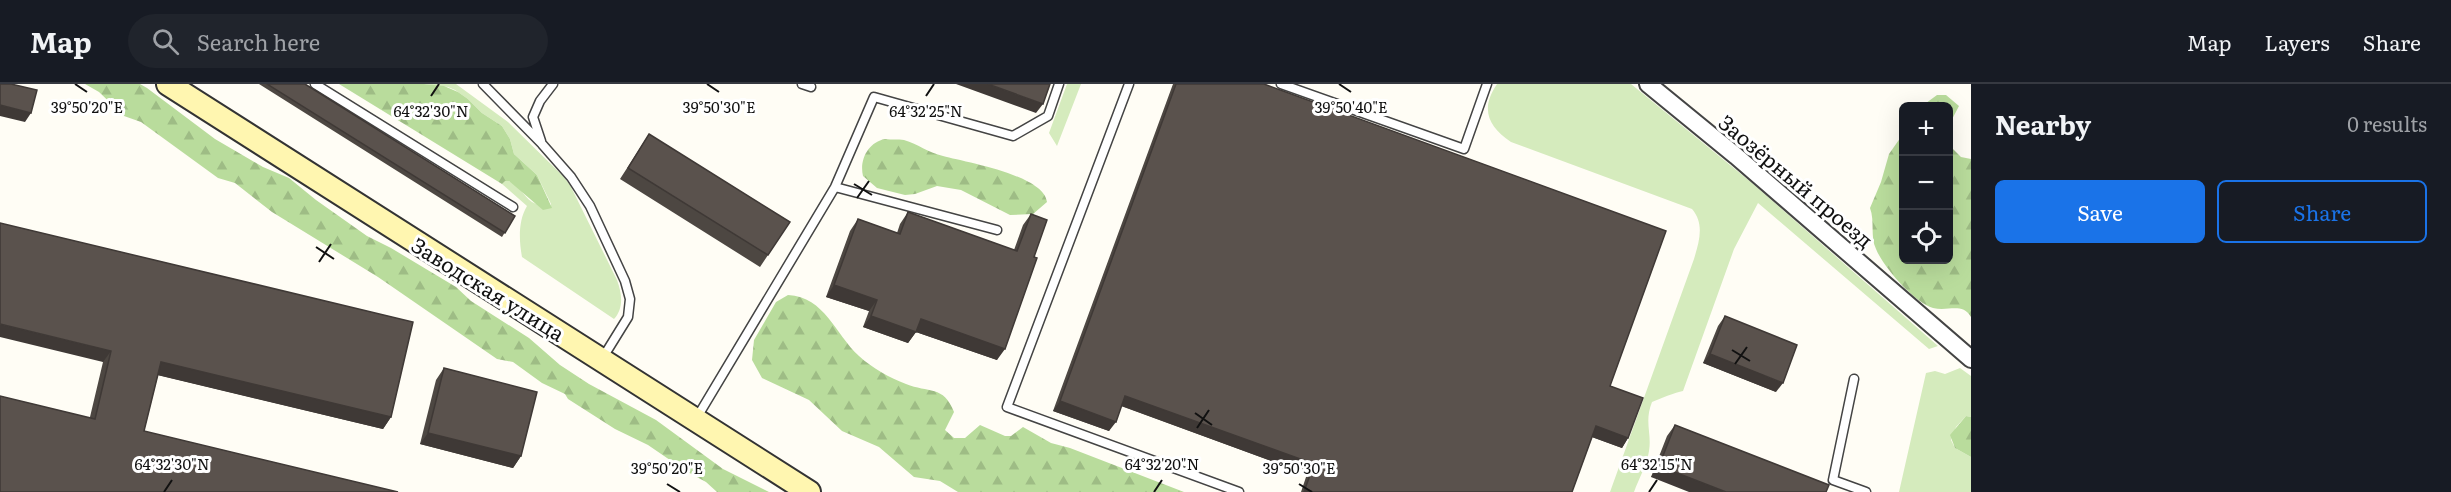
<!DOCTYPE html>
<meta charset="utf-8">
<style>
body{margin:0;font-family:Literata,serif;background:#20242c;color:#f1f3f6}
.controls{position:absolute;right:18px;top:18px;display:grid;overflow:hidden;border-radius:9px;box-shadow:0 6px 24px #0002}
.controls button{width:54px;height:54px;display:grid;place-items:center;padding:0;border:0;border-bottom:2px solid #363941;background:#171b24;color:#f1f3f6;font:30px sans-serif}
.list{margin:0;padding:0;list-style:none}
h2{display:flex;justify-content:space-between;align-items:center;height:78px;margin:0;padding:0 24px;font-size:26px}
h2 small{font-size:20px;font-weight:400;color:#9ea1a6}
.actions{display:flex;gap:12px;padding:18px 24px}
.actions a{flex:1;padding:14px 0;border:2px solid #1a73e8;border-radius:9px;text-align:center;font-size:21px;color:#1a73e8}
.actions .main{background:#1a73e8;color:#fff}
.icon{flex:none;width:33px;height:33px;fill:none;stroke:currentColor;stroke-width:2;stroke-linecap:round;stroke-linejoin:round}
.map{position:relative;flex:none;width:1971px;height:408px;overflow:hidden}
header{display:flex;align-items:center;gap:36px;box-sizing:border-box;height:84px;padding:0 30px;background:#171b24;border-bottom:2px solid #363941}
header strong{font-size:28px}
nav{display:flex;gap:33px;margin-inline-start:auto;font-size:21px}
.search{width:420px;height:54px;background:#20242c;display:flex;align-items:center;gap:15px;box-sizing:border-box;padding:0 21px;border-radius:33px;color:#9ea1a6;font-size:22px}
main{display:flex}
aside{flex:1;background:#171b24}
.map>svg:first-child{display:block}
</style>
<header>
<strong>Map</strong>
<div class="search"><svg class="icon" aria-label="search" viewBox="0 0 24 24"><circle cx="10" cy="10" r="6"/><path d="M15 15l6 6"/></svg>Search here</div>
<nav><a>Map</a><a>Layers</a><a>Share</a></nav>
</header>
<main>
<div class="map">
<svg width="1971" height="408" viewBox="0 0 1971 408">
<defs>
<pattern id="forest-firs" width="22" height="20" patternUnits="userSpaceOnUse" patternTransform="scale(1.5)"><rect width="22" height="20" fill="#b9dc9c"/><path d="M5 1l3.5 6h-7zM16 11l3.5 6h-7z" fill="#9ebc85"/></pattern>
</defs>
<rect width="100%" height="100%" fill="#fffdf5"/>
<path fill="#d5ebbd" d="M 424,0 L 456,0 L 508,38 L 563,92 L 570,101 L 617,196 C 622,210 624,224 614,235 L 522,173 C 519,157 518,137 527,122 L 502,100 L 505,96 C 519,98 522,111 532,118 C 537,121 546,122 551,124 L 551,120 L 537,91 L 514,70 L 510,55 L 502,42 L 482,29 L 468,15 L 455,6 L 448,3 Z
M 1067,0 L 1081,0 L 1057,62 L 1049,49 Z
M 1497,0 L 1631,0 L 1752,99 L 1938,262 L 1929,265 L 1758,119 L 1734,165 L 1683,307 C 1676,308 1659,315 1652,318 C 1644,338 1652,349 1649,367 C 1647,381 1639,394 1634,408 L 1610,408 L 1694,175 C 1699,158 1705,140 1692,125 L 1511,58 C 1488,42 1480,25 1497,0 Z
M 1960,284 L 1971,292 L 1971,333 L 1966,332 L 1956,343 L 1951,356 L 1955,364 L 1971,373 L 1971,408 L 1899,408 L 1926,289 L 1935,287 L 1945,290 Z"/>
<path fill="url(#forest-firs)" d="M 85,0 L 140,0 L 147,4 L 215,55 L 263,83 L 289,94 L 316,116 L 367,152 L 391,164 L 456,203 L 471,217 L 529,254 L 560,281 L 589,300 L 656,336 L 723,385 L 769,408 L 717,408 L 706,398 L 686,387 L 648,361 L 615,345 L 568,315 L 565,310 L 542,299 L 513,278 L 497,275 L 378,193 L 272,128 L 235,99 L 218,94 L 141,38 L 124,32 L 99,8 Z
M 339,0 L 424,0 L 444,2 L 458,8 L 468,15 L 482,29 L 502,42 L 510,55 L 514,70 L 537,91 L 552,124 L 543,126 L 509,97 L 505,97 L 502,100 Z
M 1937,11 L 1946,11 L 1959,22 L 1949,41 L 1948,22 L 1922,22 Z
M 1903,50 L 1904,176 L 1948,176 L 1949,61 L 1961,73 L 1971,75 L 1971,233 C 1962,218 1948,228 1933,224 C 1914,218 1884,184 1876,165 C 1870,153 1875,137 1870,124 L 1881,98 L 1889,70 Z
M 885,55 C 892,56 898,55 904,56 C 918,60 929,69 943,72 C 965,78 1044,91 1047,118 L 1033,130 L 1010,131 L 961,106 L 937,102 L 915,110 L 905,111 L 877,104 L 863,92 C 859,75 869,58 885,55 Z
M 788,211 C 825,213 835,250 859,272 C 872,284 890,294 906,300 C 928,309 944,301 954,328 L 945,346 L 954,354 L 965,354 L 980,341 L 1005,352 L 1011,352 L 1023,343 L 1051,359 L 1070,364 L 1184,408 L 958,408 L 940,397 L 914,393 L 879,363 L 842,347 L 809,316 L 762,294 L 752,276 L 754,256 L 776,218 Z
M 1966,332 L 1971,333 L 1971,373 L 1955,364 L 1950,351 Z"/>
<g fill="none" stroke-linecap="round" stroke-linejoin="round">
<g stroke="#444" stroke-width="11">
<path id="lane" d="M 315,0 L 513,123
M 483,0 L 542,60 L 571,93 L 590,122 L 625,197 L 630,215 L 628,233 L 602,275
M 802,0 L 811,3
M 1129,0 L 1007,323 L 1239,408
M 1281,0 L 1464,65 L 1487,0
M 541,57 L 533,33 L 540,17 L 553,0
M 835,103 L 997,146
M 1854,295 L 1833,396 L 1866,408
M 696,335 L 835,103 L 874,13 L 1013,52 L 1048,32 L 1059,0"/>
</g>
<g stroke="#444" stroke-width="20">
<path id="street" d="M 1648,0 L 1736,72 L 1971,275"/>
</g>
<g stroke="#333" stroke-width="26">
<path id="secondary" d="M 168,0 L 809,408"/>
</g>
<use href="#lane" stroke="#fff" stroke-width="8"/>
<use href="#street" stroke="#fff" stroke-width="16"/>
<use href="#secondary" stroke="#fff6b0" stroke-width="22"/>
</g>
<path fill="#4d4742" d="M 259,0 L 305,0 L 515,132 L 502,153 Z
M 1173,0 L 1264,0 L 1610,302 L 1628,354 L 1622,364 L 1592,353 L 1572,408 L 1301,408 L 1307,390 L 1121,322 L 1109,347 L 1053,327 Z
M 649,50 L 768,171 L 760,183 L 620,95 Z
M 908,128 L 1014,166 L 1023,141 L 1031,130 L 997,276 L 916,248 L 908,259 L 863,243 L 869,227 L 826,213 L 850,147 L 858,135 L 897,149 L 900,140 Z
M 0,139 L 391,333 L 383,345 L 158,291 L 144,347 L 0,408 L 90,333 L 103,278 Z
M 1725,232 L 1776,308 L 1703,279 L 1718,242 Z
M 444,284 L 521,372 L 513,384 L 420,360 L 436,296 Z
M 1675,341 L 1829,401 L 1651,393 L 1667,352 Z"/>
<path fill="#3f3936" d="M 956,0 L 988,0 L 1043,20 L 1036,29 Z
M 0,21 L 31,29 L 25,38 L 0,32 Z
M 834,201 L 877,216 L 869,227 L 826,213 Z
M 871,232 L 916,248 L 908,259 L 863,243 Z
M 921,235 L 1005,265 L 997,276 L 913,247 Z
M 0,240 L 111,267 L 103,278 L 0,253 Z
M 1710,270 L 1783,299 L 1776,308 L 1703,279 Z
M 161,278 L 391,333 L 383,345 L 153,290 Z
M 1125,312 L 1314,380 L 1307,390 L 1119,321 Z
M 1060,317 L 1116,338 L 1109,347 L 1053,327 Z
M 1596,342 L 1628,354 L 1622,364 L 1589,352 Z
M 428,349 L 521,372 L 513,384 L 420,360 Z
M 1659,382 L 1726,408 L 1689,408 L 1651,393 Z
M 1305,405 L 1313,408 L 1303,408 Z"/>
<path fill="#5a524d" stroke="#3f3936" stroke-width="1.5" d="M 0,0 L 11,0 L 37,6 L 31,29 L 0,21 Z
M 267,0 L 305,0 L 515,132 L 505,149 Z
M 988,0 L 1050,0 L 1043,20 Z
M 1176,0 L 1264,0 L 1666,147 L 1610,302 L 1643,314 L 1628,354 L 1596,342 L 1572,408 L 1313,408 L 1305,405 L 1314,380 L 1125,312 L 1116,338 L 1060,317 Z
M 649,50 L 790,138 L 768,171 L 628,84 Z
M 908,128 L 1017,167 L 1031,130 L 1047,136 L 1034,173 L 1037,174 L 1005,265 L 921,235 L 916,248 L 871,232 L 877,216 L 834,201 L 858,135 L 900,150 Z
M 0,139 L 413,238 L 391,333 L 161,278 L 144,347 L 398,408 L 0,408 L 0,312 L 95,335 L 111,267 L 0,240 Z
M 1725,232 L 1797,261 L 1783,299 L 1710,270 Z
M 444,284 L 537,308 L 521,372 L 428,349 Z
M 1675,341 L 1829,401 L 1826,408 L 1726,408 L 1659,382 Z"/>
<path fill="none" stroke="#111" stroke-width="2" d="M 75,0 L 87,8M 707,0 L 719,8M 1339,0 L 1351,8M 431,12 L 439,0M 926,12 L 934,0M 854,100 L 872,111M 857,114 L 869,97M 316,163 L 334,175M 319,178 L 331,160M 1732,266 L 1750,277M 1735,280 L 1747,263M 1195,329 L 1212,341M 1197,344 L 1209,326M 667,400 L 680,408M 1299,400 L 1312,408M 164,408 L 172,396M 1154,408 L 1162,396M 1649,408 L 1657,396"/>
<g text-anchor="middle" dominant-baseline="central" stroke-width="6" stroke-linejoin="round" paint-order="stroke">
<g font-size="21" fill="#111" stroke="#fff">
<text transform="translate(1797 96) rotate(40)">Заозёрный проезд</text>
<text transform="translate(489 204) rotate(32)">Заводская улица</text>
</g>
</g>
<g font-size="15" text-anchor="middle" fill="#111" stroke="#fff" stroke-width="6" stroke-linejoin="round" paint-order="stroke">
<text x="1351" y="29">39°50'40"E</text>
<text x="87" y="29">39°50'20"E</text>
<text x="719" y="29">39°50'30"E</text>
<text x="431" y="33">64°32'30"N</text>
<text x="926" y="33">64°32'25"N</text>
<text x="172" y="386">64°32'30"N</text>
<text x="1162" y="386">64°32'20"N</text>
<text x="1657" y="386">64°32'15"N</text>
<text x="667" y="390">39°50'20"E</text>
<text x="1299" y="390">39°50'30"E</text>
</g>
</svg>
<div class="controls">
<button>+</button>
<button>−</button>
<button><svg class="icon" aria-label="locate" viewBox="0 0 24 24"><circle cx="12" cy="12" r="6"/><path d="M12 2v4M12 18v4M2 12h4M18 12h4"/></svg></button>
</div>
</div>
<aside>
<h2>Nearby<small>0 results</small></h2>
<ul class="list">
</ul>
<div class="actions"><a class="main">Save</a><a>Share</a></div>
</aside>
</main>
